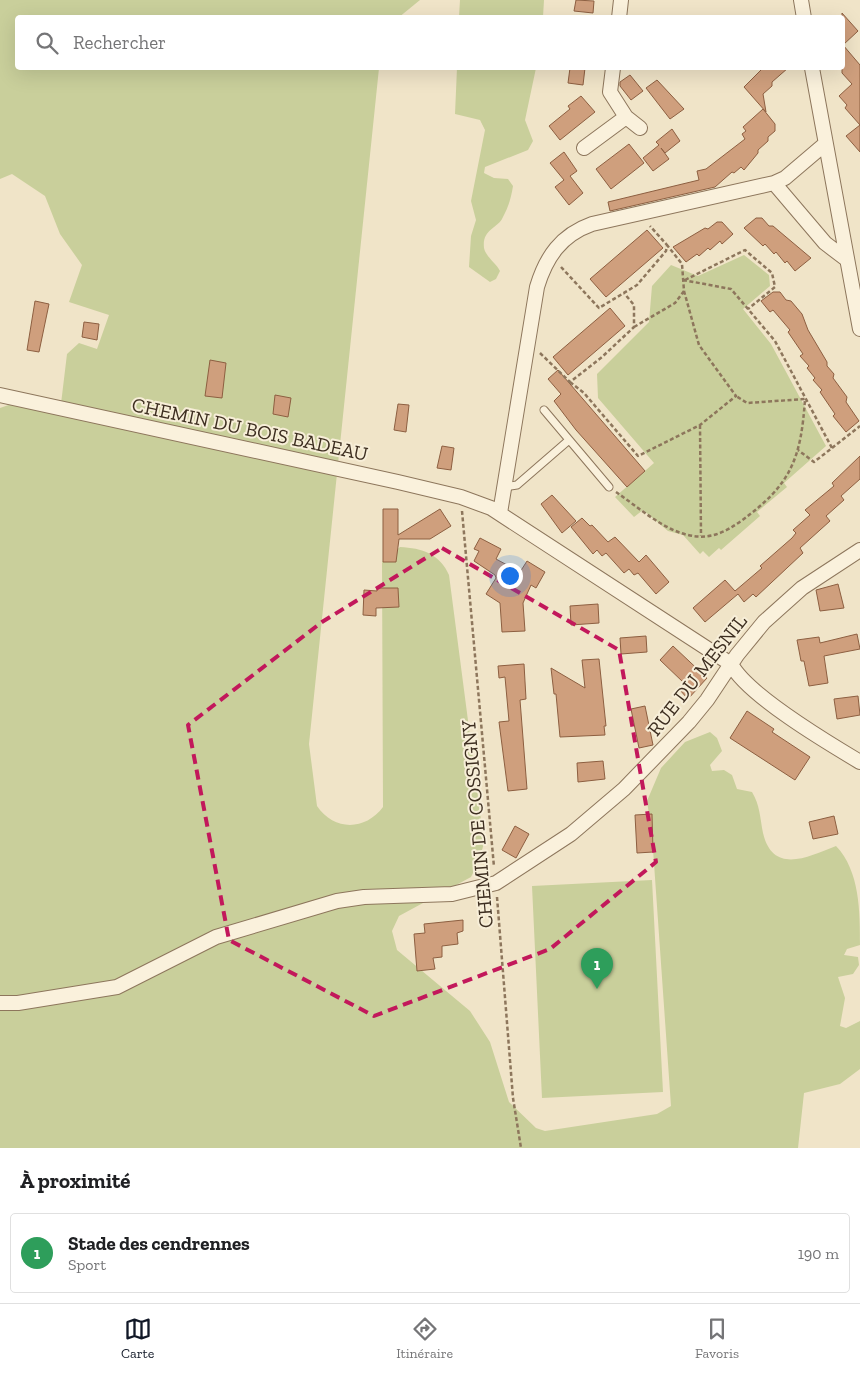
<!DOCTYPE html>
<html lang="fr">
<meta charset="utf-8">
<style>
body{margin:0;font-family:"Zilla Slab",serif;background:#f2f2f2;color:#202124}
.you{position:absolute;left:509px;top:575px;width:18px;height:18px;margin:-12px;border:4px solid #fff;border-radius:50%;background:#1a73e8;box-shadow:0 0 0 8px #1a73e833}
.badge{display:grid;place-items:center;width:32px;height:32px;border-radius:50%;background:#111827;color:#fff;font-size:16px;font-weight:700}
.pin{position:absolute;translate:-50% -41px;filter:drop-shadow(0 1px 2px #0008)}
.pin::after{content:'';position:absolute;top:26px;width:18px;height:15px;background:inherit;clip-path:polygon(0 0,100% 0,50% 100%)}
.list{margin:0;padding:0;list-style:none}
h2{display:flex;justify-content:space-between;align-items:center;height:65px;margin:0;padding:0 20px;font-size:21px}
h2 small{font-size:16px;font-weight:400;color:#757577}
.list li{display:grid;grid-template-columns:32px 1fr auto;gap:15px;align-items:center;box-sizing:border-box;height:80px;margin:0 10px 10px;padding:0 10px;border:1px solid #e0e0e0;border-radius:5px}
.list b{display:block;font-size:19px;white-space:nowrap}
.list p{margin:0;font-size:16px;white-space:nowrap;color:#757577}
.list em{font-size:16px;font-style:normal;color:#757577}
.icon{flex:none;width:28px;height:28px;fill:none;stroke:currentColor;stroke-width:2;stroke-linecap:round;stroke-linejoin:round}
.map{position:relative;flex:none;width:860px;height:1148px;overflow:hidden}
.search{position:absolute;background:#fff;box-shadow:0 5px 20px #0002;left:15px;right:15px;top:15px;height:55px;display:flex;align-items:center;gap:12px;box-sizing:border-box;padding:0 18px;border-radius:5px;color:#757577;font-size:19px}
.sheet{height:155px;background:#fff}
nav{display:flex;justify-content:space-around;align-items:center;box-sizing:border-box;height:70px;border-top:1px solid #e0e0e0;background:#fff;font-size:14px;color:#757577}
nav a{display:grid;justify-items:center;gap:2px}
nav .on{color:#111827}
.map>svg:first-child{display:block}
</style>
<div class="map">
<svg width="860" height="1148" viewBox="0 0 860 1148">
<rect width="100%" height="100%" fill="#f0e4c8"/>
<path fill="#c9cf9b" d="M 0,0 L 420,0 L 398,18 L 18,18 L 18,68 L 379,68 L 309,744 L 317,806 C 334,831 365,831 383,807 L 382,562 L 400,547 C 422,548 440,554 449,575 L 484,843 L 479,861 L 471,877 L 399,916 L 392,931 L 397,950 L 470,1011 L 490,1042 L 509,1102 L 536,1128 L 545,1131 L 657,1114 L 671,1106 L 652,835 L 647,801 L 661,768 L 685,742 L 710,732 L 717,738 L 722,751 L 710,765 L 712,771 L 724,770 L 732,775 L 737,789 L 752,792 C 760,805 760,818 763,833 C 773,875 808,857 836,846 C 860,871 860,912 860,945 L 847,949 L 844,955 L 858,957 L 859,965 L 853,974 L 838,977 L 845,998 L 840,1026 L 846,1028 L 860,1021 L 860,1069 L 840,1084 L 804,1093 L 798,1148 L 0,1148 L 0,408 L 23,400 L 60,412 L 67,354 L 79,343 L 97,349 L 109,315 L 69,302 L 82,265 L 60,234 L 45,196 L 12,174 L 0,179 Z
M 460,0 L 544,0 L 543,17 L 459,17 Z
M 457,68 L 536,68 L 525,120 L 533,141 L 528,150 L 485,167 L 484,173 L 494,178 L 508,179 L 513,186 C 511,199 508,208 502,219 C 496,229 482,230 484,248 C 486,257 496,263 500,271 L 496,279 L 490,282 L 469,267 L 471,236 L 476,220 L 471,201 L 485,130 L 480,120 L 455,114 Z
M 744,255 L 769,275 L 770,286 L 743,309 L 771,344 L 826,446 L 784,483 L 787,487 L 757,512 L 760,516 L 721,550 L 719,548 L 709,557 L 703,551 L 700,554 L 683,535 L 668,531 L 643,510 L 634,517 L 615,497 L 654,463 L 598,398 L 597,374 L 649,322 L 652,286 L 671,265 L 698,276 Z
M 652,880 L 663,1092 L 542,1098 L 532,886 Z"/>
<path fill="#cf9f7d" stroke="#8d5f41" d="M 576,0 L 594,1 L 593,13 L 574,11 Z
M 842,13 L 858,31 L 843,45 L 860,65 L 860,152 L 846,136 L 860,125 L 845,108 L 847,105 L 839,96 L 852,84 L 842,73 Z
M 570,68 L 585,68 L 583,85 L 568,83 Z
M 763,68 L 788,68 L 772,82 L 772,86 L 763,94 L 766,112 L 744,87 Z
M 630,75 L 643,91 L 631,100 L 620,86 L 620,82 Z
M 657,80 L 684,109 L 670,119 L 646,88 Z
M 581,96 L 595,112 L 560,140 L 549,126 L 570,109 L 568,106 Z
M 763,109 L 775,124 L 775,131 L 768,137 L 768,141 L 758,150 L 758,153 L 744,170 L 741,167 L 734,173 L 732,172 L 715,187 L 610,211 L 608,202 L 699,180 L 697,171 L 706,169 L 745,139 L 742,134 L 746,131 L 743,127 Z
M 672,129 L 680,141 L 665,153 L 661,148 L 669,159 L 653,171 L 643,158 L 659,145 L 656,142 Z
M 629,144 L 644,163 L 611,189 L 596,169 Z
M 564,152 L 577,171 L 570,176 L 583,193 L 569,205 L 555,187 L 564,180 L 550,163 Z
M 756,218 L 762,218 L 769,226 L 773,226 L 811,258 L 795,271 L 787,261 L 785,263 L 776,252 L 774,254 L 765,244 L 763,246 L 744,228 Z
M 717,222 L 722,222 L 733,234 L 722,244 L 720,241 L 710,250 L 708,248 L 699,256 L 697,254 L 686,262 L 673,247 L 705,228 L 708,229 Z
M 647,230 L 663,248 L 606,297 L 590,279 Z
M 773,292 L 780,292 L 786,300 L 791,301 L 802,314 L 808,330 L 827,362 L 827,366 L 834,374 L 833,378 L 847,397 L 846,402 L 859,421 L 846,432 L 833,416 L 835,414 L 820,392 L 822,390 L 813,380 L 815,378 L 807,368 L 809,366 L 800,356 L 803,354 L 788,332 L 790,330 L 773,310 L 770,312 L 761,301 Z
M 35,301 L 49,304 L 39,352 L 27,350 Z
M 610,308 L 625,326 L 568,375 L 553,357 Z
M 84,322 L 99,324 L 97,340 L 82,337 Z
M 210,360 L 226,363 L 222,398 L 205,396 Z
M 558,370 L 645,471 L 627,487 L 576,430 L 554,401 L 561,394 L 548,379 Z
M 275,395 L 291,398 L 288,417 L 273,414 Z
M 398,404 L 409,405 L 406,432 L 394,430 Z
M 442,446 L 454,448 L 451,470 L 437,468 Z
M 860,456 L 860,479 L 841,496 L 844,500 L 826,516 L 830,521 L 800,548 L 803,553 L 756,597 L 753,594 L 744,602 L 738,594 L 705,622 L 693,608 L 725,580 L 735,591 L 762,568 L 760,566 L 792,538 L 796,533 L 793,530 L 810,515 L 805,510 L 834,486 L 832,483 Z
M 552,495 L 576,521 L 562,533 L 541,504 Z
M 383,509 L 398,509 L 398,535 L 440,509 L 451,526 L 430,539 L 399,539 L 396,562 L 383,562 Z
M 582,518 L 590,526 L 592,525 L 608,542 L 615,537 L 639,562 L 646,555 L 669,582 L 656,594 L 638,573 L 634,575 L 629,569 L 624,573 L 606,553 L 602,556 L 597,550 L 593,554 L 571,527 Z
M 480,538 L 501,549 L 496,559 L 520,572 L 527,561 L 545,572 L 536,588 L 531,585 L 523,603 L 525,631 L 502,632 L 500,603 L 486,594 L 496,578 L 495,575 L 474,561 L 479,551 L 474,549 Z
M 838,584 L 844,608 L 820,611 L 816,590 Z
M 377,588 L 398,588 L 399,607 L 376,608 L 376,616 L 363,615 L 364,590 L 377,591 Z
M 598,604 L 599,623 L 571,625 L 570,606 Z
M 857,634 L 860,649 L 824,656 L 828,683 L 809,686 L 804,661 L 801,661 L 797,640 L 819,637 L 820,643 Z
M 646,636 L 647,652 L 621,654 L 620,638 Z
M 673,646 L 707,678 L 688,699 L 679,689 L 684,683 L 660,660 Z
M 599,659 L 606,726 L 604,726 L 605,735 L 560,737 L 556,694 L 554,694 L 551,668 L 585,688 L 582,660 Z
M 524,664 L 526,699 L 520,700 L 527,789 L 508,791 L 499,722 L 509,721 L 505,677 L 499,678 L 498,666 Z
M 858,696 L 860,715 L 837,719 L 834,699 Z
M 645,706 L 653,745 L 639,748 L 631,709 Z
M 747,711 L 774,729 L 772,732 L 810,757 L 795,780 L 730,738 Z
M 603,761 L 605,779 L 578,782 L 577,763 Z
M 652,814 L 653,852 L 637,853 L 635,815 Z
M 834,816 L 838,834 L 813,839 L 809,822 Z
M 515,826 L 529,834 L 516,858 L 502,850 Z
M 463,920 L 463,931 L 457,933 L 458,944 L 442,946 L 442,957 L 433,958 L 435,969 L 417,971 L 414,934 L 425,933 L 424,924 Z"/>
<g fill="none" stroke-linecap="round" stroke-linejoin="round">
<g stroke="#8d765c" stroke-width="9">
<path id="service" d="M 544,410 L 609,487
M 504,487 L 517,485 L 569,440"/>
</g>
<g stroke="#8d765c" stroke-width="16">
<path id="minor" d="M 801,0 L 804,18
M 619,18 L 621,0
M 613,68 L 610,92 L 626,117 L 640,128
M 812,68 L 860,329
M 584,148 L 626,117
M 774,183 L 825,243 L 846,259
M 0,395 L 398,482 L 461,497 L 491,508 L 731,664 C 747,695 828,743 860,762
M 500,513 L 537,287 C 546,257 561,235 592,224 L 774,183 L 785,178 L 825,144
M 0,1003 L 18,1003 L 117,987 L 216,937 L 337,901 L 364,897 L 452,894 L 496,883 L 571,834 L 624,789 L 689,722 L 707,700 L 737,655 L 764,622 L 802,588 L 860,550"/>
</g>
<path stroke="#8d765c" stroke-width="2.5" stroke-dasharray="4 2.5" stroke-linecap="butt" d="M 561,267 L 599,308 L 637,285 L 666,251 L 667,245 L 650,226
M 683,280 L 731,289 L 748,309 L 775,341 L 832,448 L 814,462 L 798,450
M 685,280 L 745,250 L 772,273 L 775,287 L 748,309
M 634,327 L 675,303 L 684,291
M 540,353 L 570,382 L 602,357 L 634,327 L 634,305 L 624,293
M 570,382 L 584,393 L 638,456 L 700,425 L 736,396 L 699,345 L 684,291 L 682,264 L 667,245
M 700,425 L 701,536
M 832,448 L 860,426
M 616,492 C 638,507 662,529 688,535 C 709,540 724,533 741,521 C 791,485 801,459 805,399 L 747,403 L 736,396
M 462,511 L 494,867
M 497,897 L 513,1098 L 521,1148"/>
<use href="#service" stroke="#faf1dc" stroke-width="7"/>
<use href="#minor" stroke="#faf1dc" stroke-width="14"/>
</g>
<path fill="none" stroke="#c2185b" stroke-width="4" stroke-dasharray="10 6" stroke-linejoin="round" d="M 442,548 L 619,650 L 656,862 L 550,949 L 374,1016 L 229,940 L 188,725 L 322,622 Z"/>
<g text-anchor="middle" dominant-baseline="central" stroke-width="4" stroke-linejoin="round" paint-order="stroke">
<g font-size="20" fill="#3d2e20" stroke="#f7eed8">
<text transform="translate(250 429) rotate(12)">CHEMIN DU BOIS BADEAU</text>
<text transform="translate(697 675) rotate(-52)">RUE DU MESNIL</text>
<text transform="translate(477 824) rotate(-95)">CHEMIN DE COSSIGNY</text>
</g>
</g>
</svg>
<div class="you"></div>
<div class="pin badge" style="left:597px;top:989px;background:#2e9e5b">1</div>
<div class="search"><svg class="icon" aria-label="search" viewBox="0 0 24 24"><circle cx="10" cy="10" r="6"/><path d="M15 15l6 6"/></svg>Rechercher</div>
</div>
<section class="sheet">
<h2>À proximité<small></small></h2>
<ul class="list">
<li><span class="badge" style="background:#2e9e5b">1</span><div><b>Stade des cendrennes</b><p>Sport</p></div><em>190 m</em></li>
</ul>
</section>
<nav>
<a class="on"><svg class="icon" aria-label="map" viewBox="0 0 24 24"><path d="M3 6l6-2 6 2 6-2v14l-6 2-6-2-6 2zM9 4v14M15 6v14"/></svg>Carte</a>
<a><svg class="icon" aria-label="directions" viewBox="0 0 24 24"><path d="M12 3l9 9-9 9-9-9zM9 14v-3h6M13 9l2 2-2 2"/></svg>Itinéraire</a>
<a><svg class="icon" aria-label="saved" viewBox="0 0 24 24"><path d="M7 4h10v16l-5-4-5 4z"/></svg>Favoris</a>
</nav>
